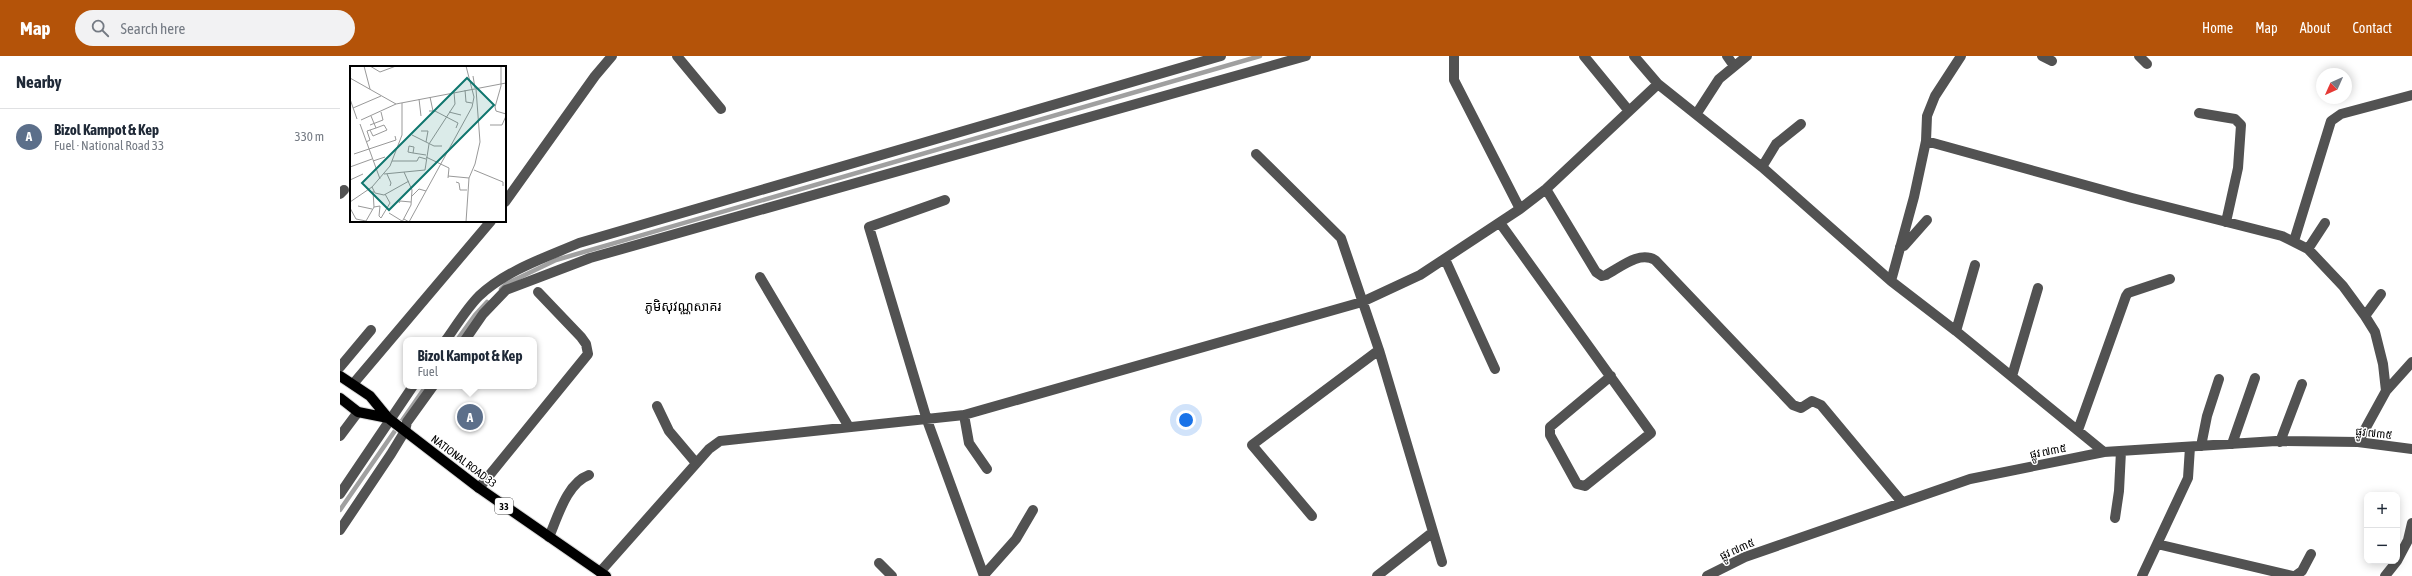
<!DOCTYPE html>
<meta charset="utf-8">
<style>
body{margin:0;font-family:"Asap Condensed","Noto Sans Khmer",sans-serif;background:#f2f2f3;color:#1f2937}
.controls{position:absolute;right:12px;bottom:12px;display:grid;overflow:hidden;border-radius:8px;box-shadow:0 2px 10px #0003}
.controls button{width:36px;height:36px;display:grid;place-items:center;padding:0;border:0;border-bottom:1px solid #e0e1e3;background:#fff;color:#1f2937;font:20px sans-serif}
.compass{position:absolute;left:1976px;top:12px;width:36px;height:36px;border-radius:50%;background:#fff;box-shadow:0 2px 10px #0003;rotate:225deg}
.you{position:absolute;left:846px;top:364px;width:14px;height:14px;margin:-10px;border:3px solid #fff;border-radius:50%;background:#1a73e8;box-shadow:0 0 0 6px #1a73e833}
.badge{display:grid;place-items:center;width:26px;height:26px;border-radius:50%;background:#b45309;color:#fff;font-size:13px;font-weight:700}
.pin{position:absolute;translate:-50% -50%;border:2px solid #fff;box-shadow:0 1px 4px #0006}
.popup{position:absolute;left:63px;top:281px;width:134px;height:52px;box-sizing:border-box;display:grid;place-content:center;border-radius:8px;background:#fff;filter:drop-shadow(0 1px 3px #0005);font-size:13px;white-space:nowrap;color:#747a83}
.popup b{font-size:15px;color:#1f2937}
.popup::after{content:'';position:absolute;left:50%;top:100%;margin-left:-8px;border:8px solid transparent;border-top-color:#fff}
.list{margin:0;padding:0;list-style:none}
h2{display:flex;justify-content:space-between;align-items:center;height:52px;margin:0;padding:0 16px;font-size:17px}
h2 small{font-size:13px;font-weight:400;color:#747a83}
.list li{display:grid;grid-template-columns:26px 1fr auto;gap:12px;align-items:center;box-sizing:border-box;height:56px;padding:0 16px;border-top:1px solid #e0e1e3}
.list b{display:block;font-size:15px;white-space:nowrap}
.list p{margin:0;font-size:13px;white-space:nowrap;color:#747a83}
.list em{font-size:13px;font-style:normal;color:#747a83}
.icon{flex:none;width:22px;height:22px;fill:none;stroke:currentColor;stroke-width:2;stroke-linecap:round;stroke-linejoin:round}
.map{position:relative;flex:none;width:2072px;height:520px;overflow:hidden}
header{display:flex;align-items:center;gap:24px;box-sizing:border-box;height:56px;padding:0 20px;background:#b45309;color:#fff}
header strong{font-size:19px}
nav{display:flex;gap:22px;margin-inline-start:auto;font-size:14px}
.search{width:280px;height:36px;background:#f2f2f3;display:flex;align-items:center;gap:10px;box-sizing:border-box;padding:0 14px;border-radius:22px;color:#747a83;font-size:15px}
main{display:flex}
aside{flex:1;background:#fff}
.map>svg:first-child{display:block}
</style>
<header>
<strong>Map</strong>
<div class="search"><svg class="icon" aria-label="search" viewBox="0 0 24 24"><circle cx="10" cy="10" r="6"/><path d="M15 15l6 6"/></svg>Search here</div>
<nav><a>Home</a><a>Map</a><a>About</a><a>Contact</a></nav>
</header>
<main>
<aside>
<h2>Nearby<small></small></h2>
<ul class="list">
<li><span class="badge" style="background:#5c6f8a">A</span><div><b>Bizol Kampot &amp; Kep</b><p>Fuel · National Road 33</p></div><em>330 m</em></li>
</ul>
</aside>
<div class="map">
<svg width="2072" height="520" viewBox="0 0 2072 520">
<rect width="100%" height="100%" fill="#fff"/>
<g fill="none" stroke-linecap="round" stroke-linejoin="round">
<path stroke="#a0a0a0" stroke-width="4.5" d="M 161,233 L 166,228 L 216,204 L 920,0
M 117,284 L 135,259 L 147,246
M 0,454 L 86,330"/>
<g stroke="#dbdbdb" stroke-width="12">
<path id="major" d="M 0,320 L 30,340 L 48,362 L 139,432 L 266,520
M 0,342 L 18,356 L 48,362"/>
</g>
<path stroke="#525252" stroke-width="10" d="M 337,0 L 381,53
M 1114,0 L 1114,24 L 1180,153
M 1244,0 L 1289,55
M 1294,0 L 1318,28
M 1387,0 L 1394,10
M 1702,0 L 1712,5
M 1799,0 L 1807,8
M 1357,57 L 1379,23 L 1407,0
M 1859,57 L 1895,63 L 1901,69 L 1898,112 L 1886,166
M 1586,85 L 1792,142 L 1942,180 L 1968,193 L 2003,230 L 2025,260 L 2035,276 L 2043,308 L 2046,335 L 2018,386
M 916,98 L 1001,182 L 1039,294 L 1102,506
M 1422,111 L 1436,88 L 1461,68
M 1206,133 L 1256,216 L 1262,220 L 1266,219 C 1281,211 1299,195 1315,204 L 1453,349 L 1461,352 L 1472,345 L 1481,349 L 1561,445
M 0,138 L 4,134
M 605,144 L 529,171 L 587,364 L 644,520
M 165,146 L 255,20 L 272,0
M 1160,167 L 1311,377 L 1245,430 L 1237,428 L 1210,379 L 1210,371 L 1271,320
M 1954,185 L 1991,65 L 2001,58 L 2072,39
M 1560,191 L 1564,190 L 1587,164
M 1968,193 L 1985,167
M 1105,203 L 1155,313
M 420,221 L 509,371
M 1551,225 L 1574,141 L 1586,85 L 1587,60 L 1595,40 L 1621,0
M 2025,260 L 2041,238
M 1616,275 L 1635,209
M 106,284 C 116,270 127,252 139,240 C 167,214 204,202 239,187 L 881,0
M 125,284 L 143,258 L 166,234 L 250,202 L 966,0
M 0,311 L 31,274
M 1672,320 L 1698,232
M 13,328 L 151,165
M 2046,335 L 2072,306
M 317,350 L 329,375 L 356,407
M 624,359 L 629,387 L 647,413
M 1738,374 L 1786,240 L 1788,237 L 1830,223
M 0,380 L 18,356
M 1940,386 L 1962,328
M 1892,388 L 1915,322
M 1861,390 L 1867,360 L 1879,323
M 139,432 L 248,298 L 246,288 L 241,281 L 198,236
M 0,438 L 73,330
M 972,460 L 912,389 L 1039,294
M 1775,462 L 1779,435 L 1781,395
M 0,474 L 51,398 L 65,375 L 67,366 L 93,330
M 209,481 C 218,460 227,427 249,419
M 1817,488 L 1953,520
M 2057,505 L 2068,484 L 2072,467
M 539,507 L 552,520
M 260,516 L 369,393 L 380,385 L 624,359 L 1022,246 L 1080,219 L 1180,153 L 1206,133 L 1318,28 L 1422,111 L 1551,225 L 1616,275 L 1764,396
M 644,519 L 676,483 L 693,454
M 1037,520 L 1093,476
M 1367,520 L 1405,501 L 1630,423 L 1764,396 L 1936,385 L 2018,386 L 2072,393
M 1802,520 L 1848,422 L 1850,391
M 1955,520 L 1962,515 L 1971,498
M 2045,520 L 2057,505"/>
<use href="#major" stroke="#000" stroke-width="10"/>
</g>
<g text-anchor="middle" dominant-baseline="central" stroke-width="3" stroke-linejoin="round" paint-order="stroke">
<rect fill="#fff" stroke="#4c4c4c" stroke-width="1" x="155" y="442" width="18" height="16" rx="3"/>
<g font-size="10" font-weight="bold" fill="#000">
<text x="164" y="450">33</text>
</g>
<g font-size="11" fill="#000" stroke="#fff">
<text transform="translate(2034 377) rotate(6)">ផ្លូវ ៧៣៥</text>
<text transform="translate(1708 395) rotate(-11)">ផ្លូវ ៧៣៥</text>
<text transform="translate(124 405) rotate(37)">NATIONAL ROAD 33</text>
<text transform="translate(1397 493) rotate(-24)">ផ្លូវ ៧៣៥</text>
</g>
<g font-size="13" fill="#000" stroke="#fff">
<text x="343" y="250">ភូមិសុវណ្ណសាគរ</text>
</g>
</g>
<g transform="translate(10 10)">
<rect width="156" height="156" fill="#fff"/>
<path fill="none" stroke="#999" stroke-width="1" d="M 14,0 L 20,23M 20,0 L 30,6 L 46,0M 151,0 L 151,20 L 145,41 L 146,45 L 156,48M 123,10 L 125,22M 0,12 L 46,38 L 156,17M 115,24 L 116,36 L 122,37M 80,31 L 83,45M 0,33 L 7,53M 69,33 L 71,50M 3,42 L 31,30M 79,45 L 85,45 L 108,57 L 106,62M 99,46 L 111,49M 21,50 L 26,62M 11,54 L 46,38M 10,58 L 30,113M 20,59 L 33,54 L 31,46M 140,59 L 152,59 L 156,50M 71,65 L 78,65 L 76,76M 62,69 L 84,80 L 92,80M 16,76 L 20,74 L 17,65 L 26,62 L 34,59 L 37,64 L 23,70 L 20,64M 63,87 L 64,81 L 59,80 L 58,86 L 63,87 L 76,89M 4,88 L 46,74 L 45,70M 76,91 L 99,102 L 98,112M 23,95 L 35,91M 42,95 L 67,95 L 69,91 L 76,93M 0,101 L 22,93M 124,104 L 153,116 L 153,120M 34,108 L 75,104 L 79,78 L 105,38 L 104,26M 37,108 L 41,117 L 40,120M 98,110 L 119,112M 0,114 L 13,108M 106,116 L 109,117 L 110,124 L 117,124M 22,121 L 25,127 L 34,129 L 59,115M 61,131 L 69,123 L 76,125M 0,136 L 22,121 L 40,100 L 52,69 L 52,37M 49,137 L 50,135 L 61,136M 8,140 L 22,143M 24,141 L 30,140 L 29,150 L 31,152M 0,142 L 6,153 L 16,155 L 24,141 L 23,125M 39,147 L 52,155M 31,152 L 40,137 L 35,128M 54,153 L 59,156 L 122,41 L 124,31 L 116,0M 52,156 L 61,139 L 62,124 L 54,106M 116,156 L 119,112 L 125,98 L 130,76 L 126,23"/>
<path fill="#0f766e" fill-opacity="0.15" stroke="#0f766e" stroke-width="2" d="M 117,12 L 144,39 L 39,144 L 12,117 Z"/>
<rect width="156" height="156" fill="none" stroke="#000" stroke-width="2"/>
</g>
</svg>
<div class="controls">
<button>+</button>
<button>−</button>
</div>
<svg class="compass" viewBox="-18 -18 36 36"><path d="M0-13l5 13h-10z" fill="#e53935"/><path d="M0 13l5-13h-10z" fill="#747a83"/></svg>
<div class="you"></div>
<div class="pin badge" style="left:130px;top:361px;background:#5c6f8a">A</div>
<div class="popup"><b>Bizol Kampot &amp; Kep</b>Fuel</div>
</div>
</main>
